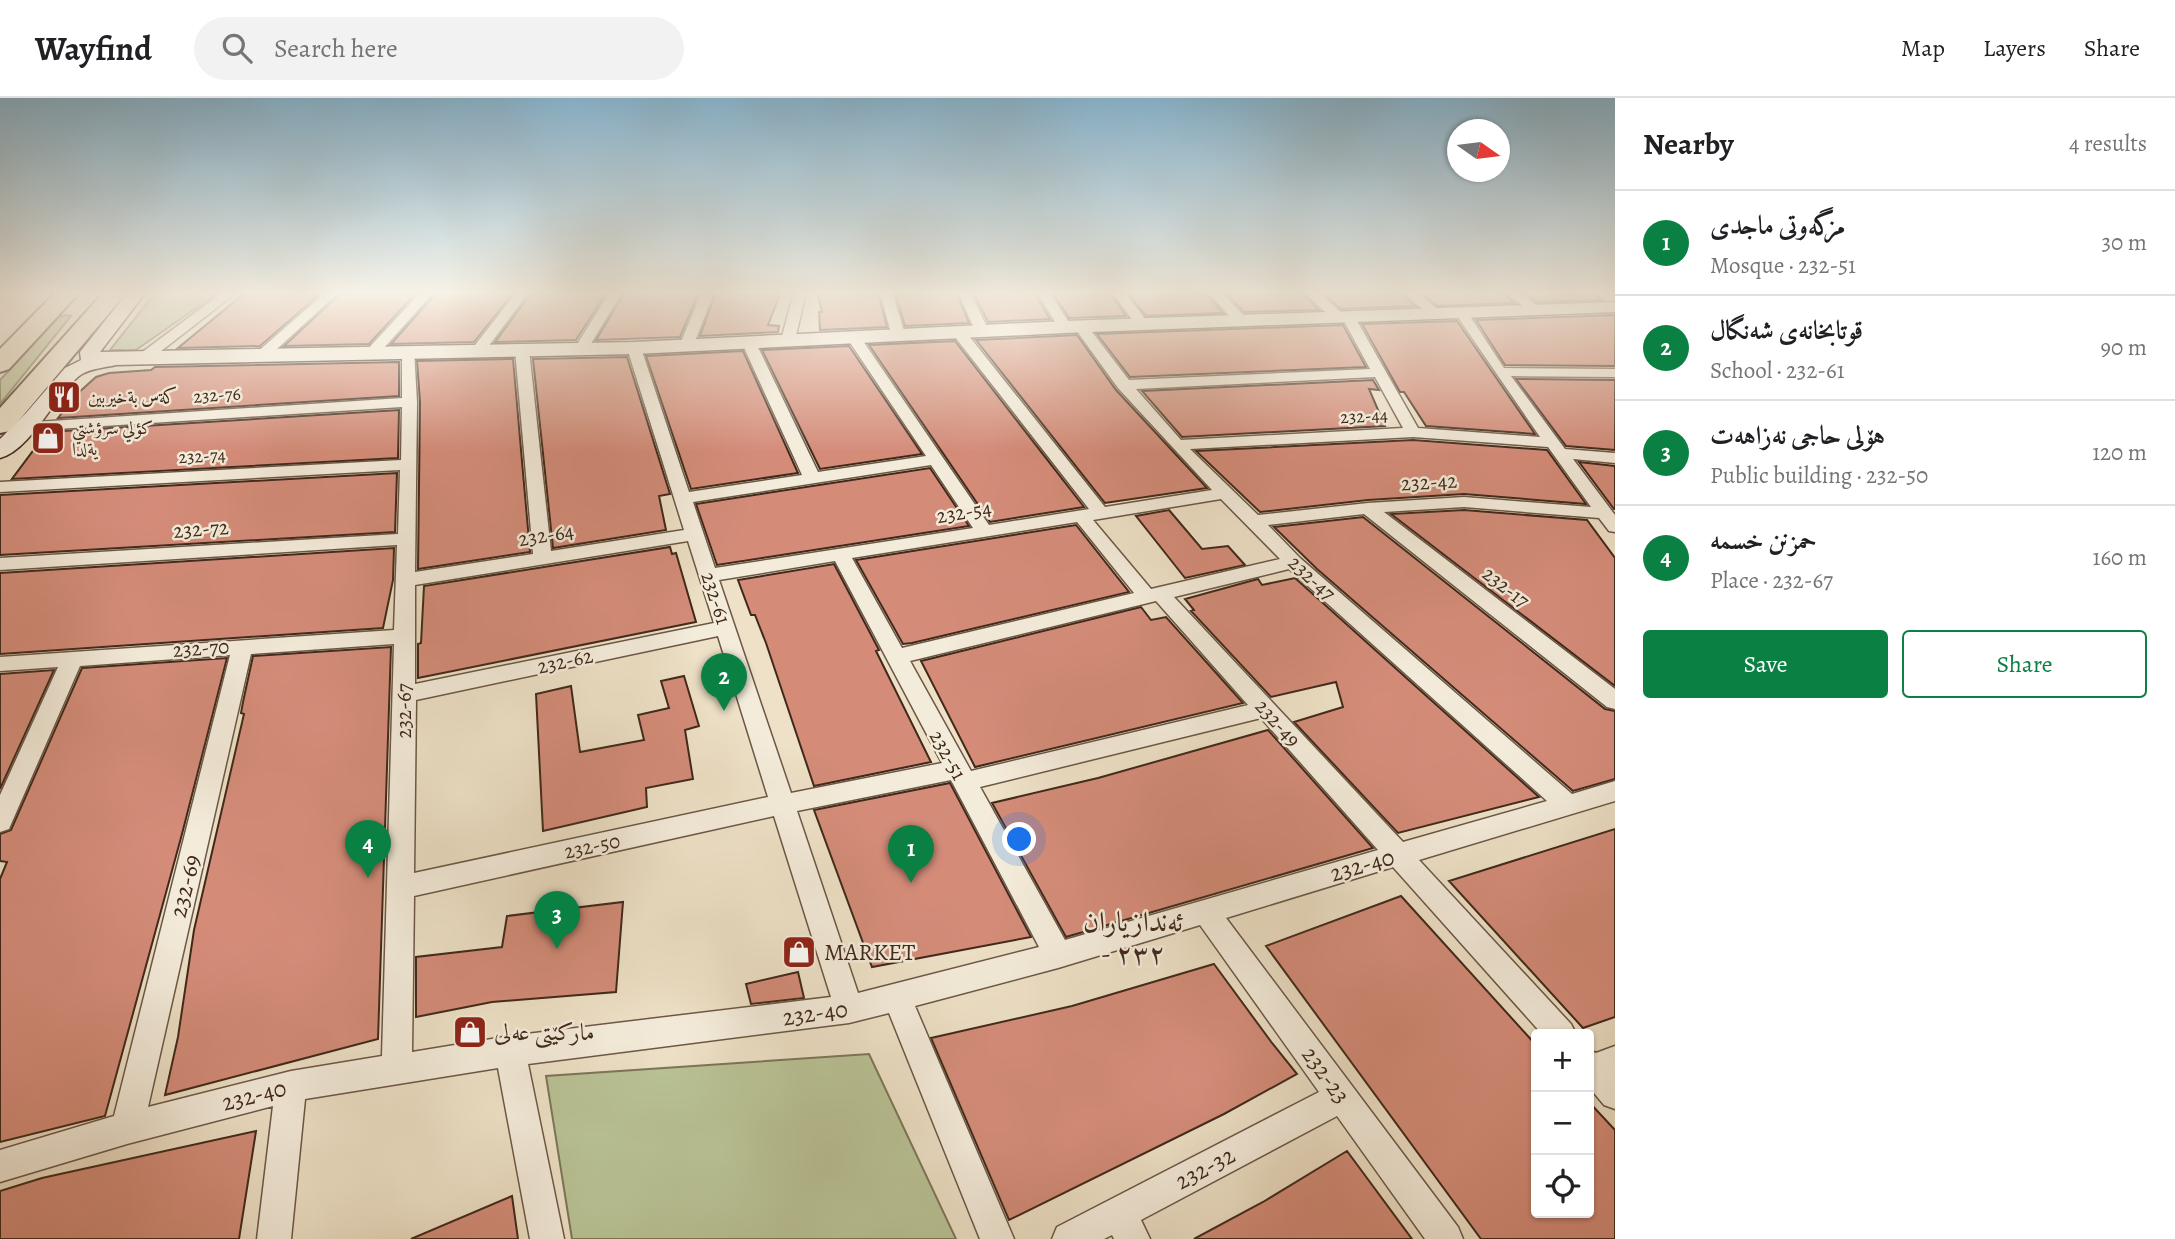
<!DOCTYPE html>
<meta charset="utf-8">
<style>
body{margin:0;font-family:Alegreya,Amiri,serif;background:#f2f2f2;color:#202124}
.controls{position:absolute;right:21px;bottom:21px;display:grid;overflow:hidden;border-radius:7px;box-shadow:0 2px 5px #0004}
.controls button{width:63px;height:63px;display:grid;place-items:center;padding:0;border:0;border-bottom:2px solid #e0e0e0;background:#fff;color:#202124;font:35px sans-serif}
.compass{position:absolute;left:1447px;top:21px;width:63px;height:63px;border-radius:50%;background:#fff;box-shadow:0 2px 5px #0004;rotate:104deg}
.you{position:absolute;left:1020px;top:742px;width:24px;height:24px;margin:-18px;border:5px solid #fff;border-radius:50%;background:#1a73e8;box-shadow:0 0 0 10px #1a73e833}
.badge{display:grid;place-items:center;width:46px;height:46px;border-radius:50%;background:#0b8043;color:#fff;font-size:23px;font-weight:700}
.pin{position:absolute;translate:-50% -58px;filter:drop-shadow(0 2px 4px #0008)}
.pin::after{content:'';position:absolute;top:37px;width:24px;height:21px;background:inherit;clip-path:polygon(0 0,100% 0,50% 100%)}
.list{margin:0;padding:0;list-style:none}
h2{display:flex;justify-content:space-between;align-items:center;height:91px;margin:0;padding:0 28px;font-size:30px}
h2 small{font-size:23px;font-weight:400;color:#757577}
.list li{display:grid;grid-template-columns:46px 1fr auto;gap:21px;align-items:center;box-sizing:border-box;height:105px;padding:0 28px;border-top:2px solid #e0e0e0}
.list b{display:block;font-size:26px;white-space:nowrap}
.list p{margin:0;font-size:23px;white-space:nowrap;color:#757577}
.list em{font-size:23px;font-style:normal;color:#757577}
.actions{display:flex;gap:14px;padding:21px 28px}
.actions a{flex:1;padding:16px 0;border:2px solid #0b8043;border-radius:7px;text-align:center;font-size:24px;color:#0b8043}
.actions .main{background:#0b8043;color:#fff}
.icon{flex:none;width:38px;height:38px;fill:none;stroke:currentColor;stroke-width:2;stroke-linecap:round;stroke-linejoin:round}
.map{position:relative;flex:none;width:1615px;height:1141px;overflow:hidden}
header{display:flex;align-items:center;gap:42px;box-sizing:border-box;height:98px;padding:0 35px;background:#fff;border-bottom:2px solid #e0e0e0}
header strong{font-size:33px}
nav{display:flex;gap:38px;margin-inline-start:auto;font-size:24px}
.search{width:490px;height:63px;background:#f2f2f2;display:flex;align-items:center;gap:18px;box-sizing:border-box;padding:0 24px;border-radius:38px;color:#757577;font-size:26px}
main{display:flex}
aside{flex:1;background:#fff}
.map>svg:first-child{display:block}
</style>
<header>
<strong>Wayfind</strong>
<div class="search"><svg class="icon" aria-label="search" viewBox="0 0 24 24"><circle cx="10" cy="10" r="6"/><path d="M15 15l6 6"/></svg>Search here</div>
<nav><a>Map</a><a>Layers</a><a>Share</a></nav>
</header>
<main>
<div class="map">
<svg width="1615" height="1141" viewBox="0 0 1615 1141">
<rect width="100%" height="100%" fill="#eee1c7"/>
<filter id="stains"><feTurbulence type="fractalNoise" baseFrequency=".00286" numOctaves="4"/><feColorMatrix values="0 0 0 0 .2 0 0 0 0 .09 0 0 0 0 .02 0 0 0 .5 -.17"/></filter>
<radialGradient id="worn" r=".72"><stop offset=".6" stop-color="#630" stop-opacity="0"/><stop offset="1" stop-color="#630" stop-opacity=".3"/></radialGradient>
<path fill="#b9c396" stroke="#7c7658" stroke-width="2" d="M 156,194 L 219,194 L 136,252 L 110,252 Z
M 65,217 L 71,218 L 0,306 L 0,282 L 58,220 Z
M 869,956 L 956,1141 L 572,1141 L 546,978 Z"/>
<path fill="#d48c79" stroke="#40291b" stroke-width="2" d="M 246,194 L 322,194 L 260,248 L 178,250 Z
M 342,194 L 417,194 L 369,246 L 284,248 Z
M 437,194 L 514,194 L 474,244 L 391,246 Z
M 532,194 L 607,194 L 576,242 L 495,244 Z
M 625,194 L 699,194 L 680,239 L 596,242 Z
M 716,194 L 781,194 L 768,227 L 779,228 L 778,234 L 700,238 Z
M 817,194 L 878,194 L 887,229 L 820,232 L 819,214 L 822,214 Z
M 895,194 L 956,194 L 969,225 L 905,228 Z
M 973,194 L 1034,194 L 1050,221 L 988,224 Z
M 1052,194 L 1109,194 L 1126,218 L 1069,220 Z
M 1127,194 L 1205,194 L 1223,215 L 1146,218 Z
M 1225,194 L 1301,194 L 1319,212 L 1244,214 Z
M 1321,194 L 1399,194 L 1415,208 L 1341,211 Z
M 1420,194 L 1502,194 L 1515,205 L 1437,208 Z
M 1523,194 L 1591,194 L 1603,202 L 1537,204 Z
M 1615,217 L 1615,268 L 1505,267 L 1476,222 Z
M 1457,223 L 1535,336 L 1426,328 L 1404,294 L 1400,294 L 1362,226 Z
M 1343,227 L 1366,269 L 1130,279 L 1097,236 Z
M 1077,237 L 1116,292 L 1207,390 L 1105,405 L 976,242 Z
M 955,243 L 1084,409 L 990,424 L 869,247 Z
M 849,248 L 922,356 L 820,371 L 762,252 Z
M 743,253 L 798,375 L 691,391 L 646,258 Z
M 627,259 L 670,396 L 659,398 L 666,432 L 553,450 L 533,261 Z
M 513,261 L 530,454 L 418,471 L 420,304 L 417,263 Z
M 399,264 L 399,298 L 58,320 L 76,297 L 96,279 L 109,275 L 151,272 L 155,269 Z
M 1516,281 L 1615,282 L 1615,352 L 1566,348 Z
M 1373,282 L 1379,292 L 1369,291 L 1385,328 L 1182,339 L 1142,293 Z
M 399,312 L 398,360 L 12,381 L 47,334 Z
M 1413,342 L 1547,352 L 1586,406 L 1464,396 L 1368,402 L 1260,414 L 1196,353 Z
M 1579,364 L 1615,368 L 1615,411 L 1614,411 Z
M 930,370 L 969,428 L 717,467 L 696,406 Z
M 397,375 L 395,434 L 0,457 L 0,397 Z
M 1169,412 L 1202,451 L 1228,448 L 1245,467 L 1185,480 L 1136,418 Z
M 1464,412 L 1587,422 L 1615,460 L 1615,588 L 1391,416 Z
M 1363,419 L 1605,611 L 1615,613 L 1615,681 L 1573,693 L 1317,471 L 1274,429 Z
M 1076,427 L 1129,494 L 912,545 L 903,546 L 856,462 Z
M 670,449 L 672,456 L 676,455 L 696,524 L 418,580 L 418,546 L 421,545 L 424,488 Z
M 394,450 L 393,482 L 383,530 L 0,556 L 0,475 Z
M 834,466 L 879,552 L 876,553 L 931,664 L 814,688 L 766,545 L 755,517 L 751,517 L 738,482 Z
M 1295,480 L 1539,699 L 1398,735 L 1294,624 L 1343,609 L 1336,584 L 1271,599 L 1191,513 L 1194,512 L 1185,501 L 1258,481 L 1262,487 Z
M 1141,509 L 1151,522 L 1166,519 L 1243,605 L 975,669 L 921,563 Z
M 391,549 L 378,941 L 165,997 L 178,939 L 194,832 L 244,616 L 241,615 L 243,604 L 253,558 Z
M 227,560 L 182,736 L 105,1018 L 0,1044 L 0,781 L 7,764 L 0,763 L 0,736 L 11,732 L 82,570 Z
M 54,572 L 0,691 L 0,576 Z
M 684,578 L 699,628 L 685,632 L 693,681 L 646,690 L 647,709 L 543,733 L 536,596 L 571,588 L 580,654 L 644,642 L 638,617 L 669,610 L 661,583 Z
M 1268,632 L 1373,750 L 1066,839 L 992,705 L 1098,680 Z
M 950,685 L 1031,839 L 872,869 L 814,712 Z
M 1615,731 L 1615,919 L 1583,930 L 1449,783 Z
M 1401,798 L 1536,947 L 1536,1115 L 1589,1115 L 1589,1004 L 1615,1032 L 1615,1141 L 1481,1141 L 1266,848 Z
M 623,804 L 616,894 L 492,904 L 416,919 L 416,859 L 502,849 L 507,818 Z
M 1214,866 L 1272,945 L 1297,976 L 1224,1016 L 1009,1122 L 931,940 L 1072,908 Z
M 798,874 L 804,900 L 751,906 L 746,886 Z
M 256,1033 L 239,1141 L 0,1141 L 0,1093 L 42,1080 Z
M 1347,1053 L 1412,1141 L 1194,1141 L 1263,1104 Z
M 512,1098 L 518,1141 L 411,1141 Z"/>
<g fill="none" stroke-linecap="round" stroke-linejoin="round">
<g stroke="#6c5746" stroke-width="3">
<path id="street" d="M 223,194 L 237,194 L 147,264 L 137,264 L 137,258 Z
M 326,194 L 339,194 L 265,262 L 255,262 L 255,256 Z
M 421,194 L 434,194 L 375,260 L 365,260 L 365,254 Z
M 517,194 L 529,194 L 482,257 L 472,257 L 472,251 Z
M 610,194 L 622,194 L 586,254 L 576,254 L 574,251 Z
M 702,194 L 714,194 L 694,246 L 687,250 L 682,249 L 680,246 Z
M 794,194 L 806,194 L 795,242 L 788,246 L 781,242 Z
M 880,194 L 892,194 L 906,239 L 904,242 L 899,243 L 892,239 Z
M 958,194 L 970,194 L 990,235 L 988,238 L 978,238 L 976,235 Z
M 1037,194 L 1049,194 L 1072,229 L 1070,232 L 1060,232 Z
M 1112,194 L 1124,194 L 1150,227 L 1148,230 L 1138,230 Z
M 1208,194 L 1221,194 L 1247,221 L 1247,227 L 1237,227 Z
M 1304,194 L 1317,194 L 1343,216 L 1353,216 L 1418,330 L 1540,339 L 1455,215 L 1456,212 L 1466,212 L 1504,270 L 1615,271 L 1615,279 L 1511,278 L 1565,351 L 1615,355 L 1615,365 L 1573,361 L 1615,417 L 1615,434 L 1609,433 L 1599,420 L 1464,409 L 1384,414 L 1615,591 L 1615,611 L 1607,609 L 1364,416 L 1268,427 L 1300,460 L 1572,696 L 1615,683 L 1615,703 L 1419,762 L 1571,926 L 1576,936 L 1542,936 L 1393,769 L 1226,820 L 1458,1129 L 1463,1141 L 1425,1141 L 1337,1018 L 1141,1122 L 1150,1141 L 1114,1141 L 1112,1137 L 1104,1141 L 1052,1141 L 1057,1129 L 1319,994 L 1200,827 L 1058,870 L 915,908 L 1014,1141 L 980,1141 L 889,915 L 849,925 L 528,966 L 564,1141 L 530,1141 L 498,970 L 305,1001 L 291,1141 L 257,1141 L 273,1008 L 127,1046 L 0,1084 L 0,1052 L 114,1018 L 230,557 L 80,568 L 12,724 L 9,731 L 0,734 L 0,697 L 58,569 L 0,573 L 0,559 L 394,532 L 397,447 L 0,472 L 0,460 L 398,436 L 400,372 L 0,394 L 0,384 L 401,362 L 402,309 L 26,333 L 21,331 L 18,328 L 21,325 L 402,300 L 402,255 L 409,251 L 414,252 L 417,304 L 415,474 L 533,456 L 515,252 L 517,249 L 527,249 L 529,252 L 551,453 L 684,432 L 627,250 L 629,247 L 634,246 L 641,250 L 689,394 L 802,377 L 741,243 L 748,239 L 755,243 L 818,374 L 926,358 L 847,240 L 854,236 L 859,237 L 989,427 L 1089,411 L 955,239 L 955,233 L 965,233 L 1105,409 L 1212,392 L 1118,290 L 1074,229 L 1076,226 L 1086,226 L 1129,282 L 1370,271 L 1344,223 L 1335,223 ZM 1375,279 L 1403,330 L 1181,342 L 1136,291 ZM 1413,339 L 1548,349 L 1591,409 L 1464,399 L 1368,405 L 1258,417 L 1190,351 ZM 931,367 L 973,430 L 715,470 L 693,404 ZM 1221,401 L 1280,461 L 1151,491 L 1093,422 ZM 1077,424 L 1134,495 L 902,550 L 852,460 ZM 688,443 L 714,525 L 415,586 L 415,487 ZM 835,463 L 942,665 L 791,695 L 719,482 ZM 1289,471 L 1547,703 L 1403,744 L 1174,499 ZM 1156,503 L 1248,607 L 971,673 L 910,563 ZM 718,538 L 768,699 L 414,775 L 416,602 ZM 394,546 L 382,958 L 291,973 L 148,1009 L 251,556 ZM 1261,620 L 1378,752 L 1065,842 L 980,689 ZM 951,682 L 1039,849 L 858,895 L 797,713 ZM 774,718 L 831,899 L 510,938 L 412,954 L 414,798 Z
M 1402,194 L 1416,194 L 1443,216 L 1442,219 L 1432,219 Z
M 1505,194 L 1519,194 L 1543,212 L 1542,215 L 1532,215 Z
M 1615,948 L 1615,1011 L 1604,1007 L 1589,989 L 1589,952 L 1596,955 Z"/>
</g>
<g stroke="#40291b" stroke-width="3">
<path id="secondary" d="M 128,194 L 146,194 L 100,254 L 634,244 L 1065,223 L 1615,204 L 1615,214 L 1065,235 L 634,256 L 116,267 C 104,270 90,270 79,278 C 55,297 31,352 0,360 L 0,341 L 26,315 L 65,270 L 81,262 L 80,254 Z"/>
</g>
<g stroke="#40291b" stroke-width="4">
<path id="highway" d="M 56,194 L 80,194 L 9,271 L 0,274 L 0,251 Z
M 104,194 L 127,194 L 10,333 L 0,335 L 0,310 Z"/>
</g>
<use href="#street" fill="#f4ecdb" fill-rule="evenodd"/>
<use href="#secondary" fill="#f4ecdb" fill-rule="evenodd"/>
<use href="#highway" fill="#eee1c7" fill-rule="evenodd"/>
</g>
<linearGradient id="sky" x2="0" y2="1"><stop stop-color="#88b8d4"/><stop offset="0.55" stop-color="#f7f2e6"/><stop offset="1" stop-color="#f7f2e6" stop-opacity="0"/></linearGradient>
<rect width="1615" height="354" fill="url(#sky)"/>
<defs>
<g id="restaurant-square" transform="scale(1.75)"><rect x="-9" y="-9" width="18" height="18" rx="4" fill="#8f2418" stroke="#f4ecdb"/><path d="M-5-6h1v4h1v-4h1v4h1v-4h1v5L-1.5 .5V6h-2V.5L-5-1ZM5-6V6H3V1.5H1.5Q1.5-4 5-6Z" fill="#fff"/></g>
<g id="shop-square" transform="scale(1.75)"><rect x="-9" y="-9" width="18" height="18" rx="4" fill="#8f2418" stroke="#f4ecdb"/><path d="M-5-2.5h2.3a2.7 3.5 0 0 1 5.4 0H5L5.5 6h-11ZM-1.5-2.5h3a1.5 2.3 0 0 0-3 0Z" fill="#fff"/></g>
</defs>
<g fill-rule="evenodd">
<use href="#restaurant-square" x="64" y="299"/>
<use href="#shop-square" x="48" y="340"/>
<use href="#shop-square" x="799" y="854"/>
<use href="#shop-square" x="470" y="934"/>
</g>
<g text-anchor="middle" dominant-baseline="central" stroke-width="5" stroke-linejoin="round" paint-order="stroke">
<g font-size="18" fill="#40291b" stroke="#f4ecdb">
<text transform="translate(217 297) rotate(-4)">232-76</text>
<text transform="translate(1364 318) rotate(-3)">232-44</text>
<text transform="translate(202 358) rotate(-3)">232-74</text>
</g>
<g font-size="18" fill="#40291b" stroke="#f4ecdb" text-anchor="start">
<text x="88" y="299">كةس بةخيربين</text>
<text x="72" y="330">كؤلي سرؤشتي<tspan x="72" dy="21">يةلدا</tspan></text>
</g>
<g font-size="21" fill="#40291b" stroke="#f4ecdb">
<text transform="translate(1429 384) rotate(-3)">232-42</text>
<text transform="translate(964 414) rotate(-9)">232-54</text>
<text transform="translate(201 431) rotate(-4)">232-72</text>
<text transform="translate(546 437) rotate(-9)">232-64</text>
<text transform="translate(1312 480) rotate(43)">232-47</text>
<text transform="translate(1506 489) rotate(38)">232-17</text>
<text transform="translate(716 500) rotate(72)">232-61</text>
<text transform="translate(201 550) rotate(-4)">232-70</text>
<text transform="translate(565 563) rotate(-12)">232-62</text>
<text transform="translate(404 613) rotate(-90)">232-67</text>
<text transform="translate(1278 625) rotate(48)">232-49</text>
<text transform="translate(948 657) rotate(61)">232-51</text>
<text transform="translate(592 748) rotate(-12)">232-50</text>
</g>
<g font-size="24" fill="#40291b" stroke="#f4ecdb">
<text transform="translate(1362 767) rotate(-16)">232-40</text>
<text transform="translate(185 788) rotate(-76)">232-69</text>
<text transform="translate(815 915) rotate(-8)">232-40</text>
<text transform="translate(1326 977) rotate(54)">232-23</text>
<text transform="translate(254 997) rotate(-14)">232-40</text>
<text transform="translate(1205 1070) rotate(-28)">232-32</text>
</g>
<g font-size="24" fill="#40291b" stroke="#f4ecdb" text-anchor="start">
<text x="824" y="854">MARKET</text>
<text x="494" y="934">مارکێتی عەلی</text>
</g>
<g font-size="28" fill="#40291b" stroke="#f4ecdb">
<text x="1133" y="824">ئەندازیاران<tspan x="1133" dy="32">- ٢٣٢</tspan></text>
</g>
</g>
<rect width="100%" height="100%" filter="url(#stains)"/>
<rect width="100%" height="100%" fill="url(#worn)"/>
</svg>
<div class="controls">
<button>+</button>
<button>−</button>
<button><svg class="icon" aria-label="locate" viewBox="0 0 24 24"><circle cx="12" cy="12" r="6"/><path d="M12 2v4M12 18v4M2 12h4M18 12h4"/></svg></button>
</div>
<svg class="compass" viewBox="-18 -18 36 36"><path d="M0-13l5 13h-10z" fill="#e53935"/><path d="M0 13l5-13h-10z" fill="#757577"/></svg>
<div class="you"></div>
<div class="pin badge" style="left:911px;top:785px">1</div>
<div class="pin badge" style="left:724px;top:613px">2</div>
<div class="pin badge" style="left:557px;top:851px">3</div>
<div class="pin badge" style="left:368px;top:780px">4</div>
</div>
<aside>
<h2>Nearby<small>4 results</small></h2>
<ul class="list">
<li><span class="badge">1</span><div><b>مزگەوتی ماجدی</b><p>Mosque · 232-51</p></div><em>30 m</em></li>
<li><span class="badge">2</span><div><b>قوتابخانەی شەنگال</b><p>School · 232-61</p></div><em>90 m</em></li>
<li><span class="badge">3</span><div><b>هۆلی حاجی نەزاهەت</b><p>Public building · 232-50</p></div><em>120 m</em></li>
<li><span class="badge">4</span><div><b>حمزنن خسمه</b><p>Place · 232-67</p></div><em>160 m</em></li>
</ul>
<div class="actions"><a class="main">Save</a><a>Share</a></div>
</aside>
</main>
